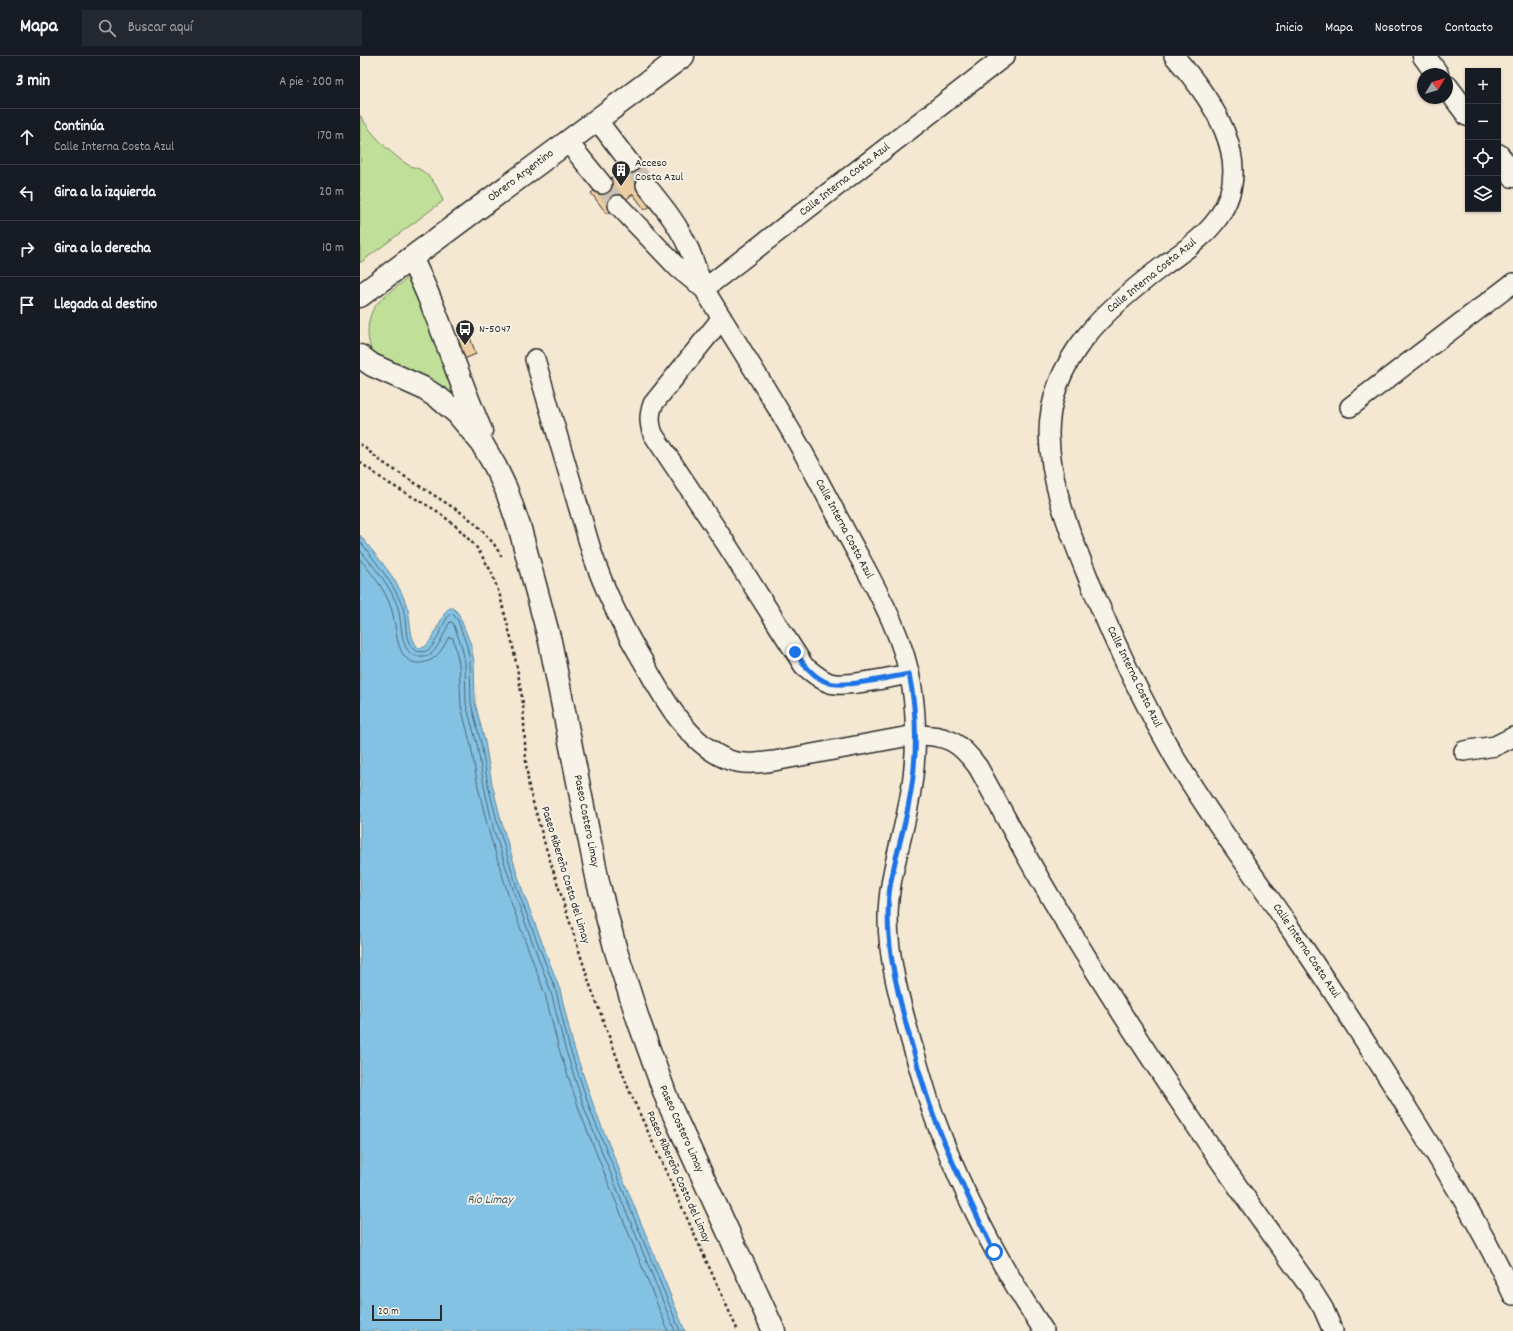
<!DOCTYPE html>
<html lang="es">
<meta charset="utf-8">
<style>
body{margin:0;font-family:Dekko,sans-serif;background:#242831;color:#f1f3f6}
.controls{position:absolute;right:12px;top:12px;display:grid;overflow:hidden;border-radius:0px;box-shadow:0 1px 3px #0004}
.controls button{width:36px;height:36px;display:grid;place-items:center;padding:0;border:0;border-bottom:1px solid #363941;background:#171b24;color:#f1f3f6;font:20px sans-serif}
.compass{position:absolute;left:1057px;top:12px;width:36px;height:36px;border-radius:50%;background:#171b24;box-shadow:0 1px 3px #0004;rotate:52deg}
.scale{position:absolute;left:12px;bottom:10px;width:70px;box-sizing:border-box;padding-left:4px;border:2px solid #2b2b2b;border-top:0;font-size:11px;line-height:14px;white-space:nowrap;color:#2b2b2b;-webkit-text-stroke:3px #f7f3e8;paint-order:stroke}
.stop{position:absolute;width:12px;height:12px;margin:-9px;border:3px solid #1a73e8;border-radius:50%;background:#fff}
.stop.end{background:#1a73e8;border-color:#fff;box-shadow:0 1px 4px #0008}
.list{margin:0;padding:0;list-style:none}
h2{display:flex;justify-content:space-between;align-items:center;height:52px;margin:0;padding:0 16px;font-size:17px}
h2 small{font-size:13px;font-weight:400;color:#9ea1a6}
.list li{display:grid;grid-template-columns:26px 1fr auto;gap:12px;align-items:center;box-sizing:border-box;height:56px;padding:0 16px;border-top:1px solid #363941}
.list b{display:block;font-size:15px;white-space:nowrap}
.list p{margin:0;font-size:13px;white-space:nowrap;color:#9ea1a6}
.list em{font-size:13px;font-style:normal;color:#9ea1a6}
.icon{flex:none;width:22px;height:22px;fill:none;stroke:currentColor;stroke-width:2;stroke-linecap:round;stroke-linejoin:round}
.map{position:relative;flex:none;width:1153px;height:1275px;overflow:hidden}
header{display:flex;align-items:center;gap:24px;box-sizing:border-box;height:56px;padding:0 20px;background:#171b24;border-bottom:1px solid #363941}
header strong{font-size:19px}
nav{display:flex;gap:22px;margin-inline-start:auto;font-size:14px}
.search{width:280px;height:36px;background:#242831;display:flex;align-items:center;gap:10px;box-sizing:border-box;padding:0 14px;border-radius:0px;color:#9ea1a6;font-size:15px}
main{display:flex}
aside{flex:1;background:#171b24}
.map>svg:first-child{display:block}
</style>
<header>
<strong>Mapa</strong>
<div class="search"><svg class="icon" aria-label="search" viewBox="0 0 24 24"><circle cx="10" cy="10" r="6"/><path d="M15 15l6 6"/></svg>Buscar aquí</div>
<nav><a>Inicio</a><a>Mapa</a><a>Nosotros</a><a>Contacto</a></nav>
</header>
<main>
<aside>
<h2>3 min<small>A pie · 200 m</small></h2>
<ul class="list">
<li><svg class="icon" aria-label="ahead" viewBox="0 0 24 24"><path d="M12 20V5M6 11l6-6 6 6"/></svg><div><b>Continúa</b><p>Calle Interna Costa Azul</p></div><em>170 m</em></li>
<li><svg class="icon" aria-label="left" viewBox="0 0 24 24"><path d="M17 20v-9H6M10 6l-5 5 5 5"/></svg><div><b>Gira a la izquierda</b></div><em>20 m</em></li>
<li><svg class="icon" aria-label="right" viewBox="0 0 24 24"><path d="M7 20v-9h11M14 6l5 5-5 5"/></svg><div><b>Gira a la derecha</b></div><em>10 m</em></li>
<li><svg class="icon" aria-label="arrive" viewBox="0 0 24 24"><path d="M6 21V4h12l-3 4 3 4H6"/></svg><div><b>Llegada al destino</b></div></li>
</ul>
</aside>
<div class="map">
<svg width="1153" height="1275" viewBox="0 0 1153 1275">
<rect width="100%" height="100%" fill="#f4e8d2"/>
<filter id="ink" filterUnits="userSpaceOnUse"><feTurbulence type="fractalNoise" baseFrequency=".025" numOctaves="2"/><feDisplacementMap in="SourceGraphic" scale="8" xChannelSelector="R" yChannelSelector="G"/><feConvolveMatrix kernelMatrix="1 2 1 2 8 2 1 2 1" color-interpolation-filters="sRGB"/></filter>
<g filter="url(#ink)">
<path fill="#c0df98" stroke="#768562" d="M 0,59 C 11,78 27,94 45,107 C 49,110 54,111 59,113 C 72,120 78,132 83,145 L 0,207 Z
M 51,222 L 95,340 L 77,327 L 13,298 C 9,289 8,283 8,274 C 9,252 19,244 35,232 C 40,228 45,223 51,222 Z"/>
<path fill="#84c2e4" stroke="#60869a" d="M 0,479 C 14,498 31,515 41,536 C 44,542 46,548 48,554 C 51,567 49,581 58,592 L 65,591 L 70,585 L 86,555 L 90,552 L 93,552 L 98,557 L 101,564 L 111,589 L 114,606 L 115,647 L 125,686 L 132,728 L 143,772 L 163,836 L 200,934 L 213,989 L 235,1054 L 325,1275 L 0,1275 Z"/>
<g fill="none" stroke-linecap="round" stroke-linejoin="round">
<path stroke="#4f6775" stroke-width="1" d="M 0,485 C 16,507 34,527 43,552 C 47,564 44,578 50,589 C 53,595 59,597 66,595 C 77,591 82,565 91,557 L 94,559 L 98,565 L 107,590 L 110,606 L 111,647 L 121,687 L 128,729 L 139,773 L 159,838 L 196,935 L 209,990 L 231,1056 L 320,1275
M 0,494 C 12,509 26,524 34,542 C 36,546 38,551 39,556 C 42,570 40,603 62,600 C 65,600 68,600 71,598 C 80,590 84,576 90,566 L 93,567 L 102,591 L 105,607 L 106,648 L 117,688 L 124,730 L 134,775 L 155,839 L 191,936 L 205,992 L 226,1057 L 315,1275
M 0,503 C 10,516 22,529 28,544 C 30,549 32,554 33,559 C 37,575 36,609 61,607 C 77,605 82,593 89,581 L 93,582 L 99,607 L 101,650 L 111,690 L 118,731 L 129,776 L 149,841 L 185,938 L 199,993 L 221,1059 L 308,1275"/>
</g>
<path fill="#edcd9f" stroke="#2b2b2b" d="M 276,103 L 292,124 L 293,148 L 285,154 L 273,138 L 247,158 L 231,137 Z
M 108,276 L 116,298 L 102,304 L 94,281 Z"/>
<g fill="none" stroke-linecap="round" stroke-linejoin="round">
<path stroke="#ccc2b1" stroke-width="19" stroke-dasharray="19 10" stroke-linecap="butt" d="M 270,107 L 286,129
M 242,128 L 258,149"/>
<g stroke="#2b2b2b" stroke-width="22">
<path id="street" d="M 814,0 C 852,43 897,106 858,162 C 844,182 822,196 803,210 C 747,252 689,303 689,378 C 690,434 715,488 735,539 C 758,595 785,650 815,702 C 849,759 889,812 926,866 C 969,928 1009,991 1049,1055 C 1087,1116 1123,1174 1153,1239
M 237,64 L 270,107
M 208,86 L 242,128
M 286,129 C 302,149 318,168 328,191 C 335,206 339,223 347,238 C 376,286 407,333 435,382 C 454,415 471,449 489,482 C 514,529 544,578 552,632 C 558,671 556,712 548,751 C 541,788 528,824 528,862 C 528,903 540,945 551,985 C 559,1011 566,1038 575,1063 C 603,1139 639,1208 684,1275
M 258,149 L 318,212 L 344,233
M 344,233 L 645,0
M 362,262 L 293,348 C 289,359 289,367 293,378 L 367,489 L 444,610 C 452,616 460,624 470,627 C 485,632 531,621 549,618
M 175,303 L 232,497 C 245,536 263,572 284,607 C 303,642 329,689 369,704 C 384,709 400,707 414,705 L 555,679 C 587,679 599,685 618,711 C 638,747 657,784 678,820 C 761,963 854,1100 951,1233 L 963,1252 L 973,1275
M 990,351 L 1153,227
M 1104,695 L 1135,690 L 1153,681"/>
</g>
<g stroke="#2b2b2b" stroke-width="25">
<path id="secondary" d="M 1064,0 L 1077,18
M 1087,31 L 1108,59
M 1138,99 L 1153,120
M 51,202 C 79,257 96,318 121,375
M 0,240 L 323,0
M 0,300 L 12,309 L 63,332 L 80,343 L 97,357 L 121,386 L 135,410 L 146,433 L 160,473 L 190,585 L 238,826 L 256,895 L 279,966 L 308,1046 L 414,1275"/>
</g>
<path stroke="#2b2b2b" stroke-width="2.5" stroke-dasharray="3 3" stroke-linecap="butt" d="M 0,388 L 22,406 L 105,459 L 120,472 L 134,488 L 143,503
M 0,406 L 25,425 L 77,455 L 97,471 L 117,492 L 131,515 L 140,540 L 152,586 L 158,617 L 163,648 L 166,706 L 169,732 L 186,792 L 230,929 L 269,1034 L 378,1275"/>
<use href="#street" stroke="#f7f3e8" stroke-width="19"/>
<use href="#secondary" stroke="#f7f3e8" stroke-width="22"/>
</g>
</g>
<g fill="none" stroke-linecap="round" stroke-linejoin="round" filter="url(#ink)">
<path stroke="#1a73e8" stroke-width="5" d="M 435,596 C 444,609 454,622 469,627 C 484,632 531,621 549,618 C 558,661 557,708 548,751 C 543,780 532,809 529,839 C 525,883 535,926 546,968 C 555,1000 563,1032 575,1063 C 592,1108 613,1152 634,1196"/>
</g>
<defs>
<g id="building-pin" transform="scale(1)"><path d="M0 17L-7.5 6A9.5 9.5 0 1 1 7.5 6Z" fill="#2b2b2b" stroke="#f7f3e8"/><path d="M-4-6H4V6H1V3H-1V6H-4ZM-2.5-4.3h1.7v1.8h-1.7ZM.8-4.3h1.7v1.8H.8ZM-2.5-1h1.7V.8h-1.7ZM.8-1h1.7V.8H.8Z" fill="#fff"/></g>
<g id="bus-pin" transform="scale(1)"><path d="M0 17L-7.5 6A9.5 9.5 0 1 1 7.5 6Z" fill="#2b2b2b" stroke="#f7f3e8"/><path d="M-5-6H5V4H4V6H2V4H-2V6H-4V4H-5ZM-3.5-4V0h7V-4ZM-3.5 1.2v1.5H-2V1.2ZM2 1.2v1.5H3.5V1.2Z" fill="#fff"/></g>
</defs>
<g fill-rule="evenodd">
<use href="#building-pin" x="261" y="114"/>
<use href="#bus-pin" x="105" y="273"/>
</g>
<g text-anchor="middle" dominant-baseline="central" stroke-width="3.5" stroke-linejoin="round" paint-order="stroke">
<g font-size="12" fill="#2b2b2b" stroke="#f7f3e8" text-anchor="start">
<text x="275" y="107">Acceso<tspan x="275" dy="14">Costa Azul</tspan></text>
<text x="119" y="273">N-5047</text>
</g>
<g font-size="12" fill="#2b2b2b" stroke="#f7f3e8">
<text transform="translate(161 120) rotate(-37)">Obrero Argentino</text>
<text transform="translate(485 124) rotate(-38)">Calle Interna Costa Azul</text>
<text transform="translate(792 220) rotate(-39)">Calle Interna Costa Azul</text>
<text transform="translate(484 473) rotate(62)">Calle Interna Costa Azul</text>
<text transform="translate(774 621) rotate(64)">Calle Interna Costa Azul</text>
<text transform="translate(226 765) rotate(79)">Paseo Costero Limay</text>
<text transform="translate(205 819) rotate(73)">Paseo Ribereño Costa del Limay</text>
<text transform="translate(946 895) rotate(56)">Calle Interna Costa Azul</text>
<text transform="translate(321 1073) rotate(66)">Paseo Costero Limay</text>
<text transform="translate(318 1121) rotate(66)">Paseo Ribereño Costa del Limay</text>
</g>
<g font-size="13" font-style="italic" fill="#465862" stroke="#f7f3e8">
<text x="130" y="1144">Río Limay</text>
</g>
</g>
</svg>
<div class="controls">
<button>+</button>
<button>−</button>
<button><svg class="icon" aria-label="locate" viewBox="0 0 24 24"><circle cx="12" cy="12" r="6"/><path d="M12 2v4M12 18v4M2 12h4M18 12h4"/></svg></button>
<button><svg class="icon" aria-label="layers" viewBox="0 0 24 24"><path d="M12 4l9 5-9 5-9-5zM3 14l9 5 9-5"/></svg></button>
</div>
<svg class="compass" viewBox="-18 -18 36 36"><path d="M0-13l5 13h-10z" fill="#e53935"/><path d="M0 13l5-13h-10z" fill="#9ea1a6"/></svg>
<div class="scale">20 m</div>
<div class="stop" style="left:634px;top:1196px"></div>
<div class="stop end" style="left:435px;top:596px"></div>
</div>
</main>
